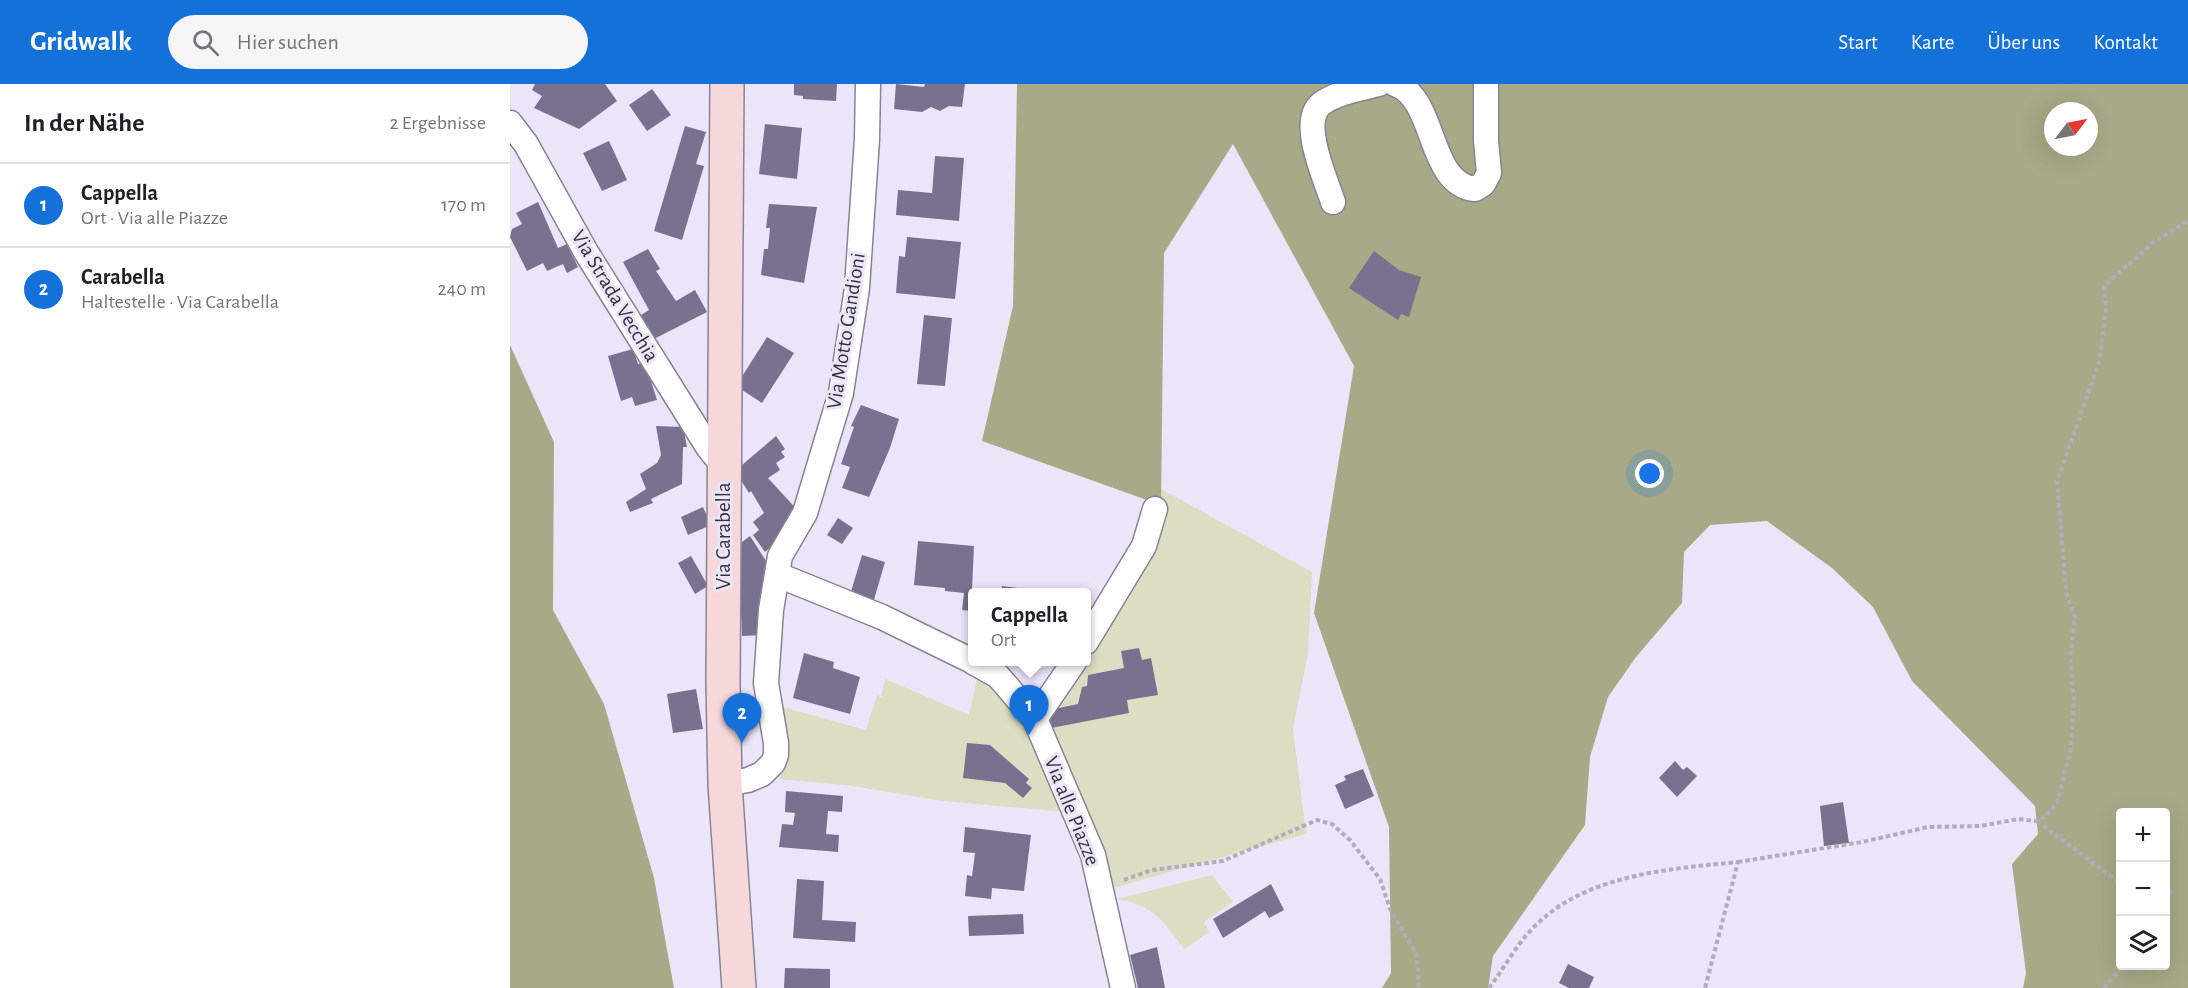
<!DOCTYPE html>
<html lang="de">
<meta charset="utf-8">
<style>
body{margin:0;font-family:"Alegreya Sans",sans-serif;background:#f6f6f6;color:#202124}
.controls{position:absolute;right:18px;bottom:18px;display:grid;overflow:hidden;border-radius:6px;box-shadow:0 6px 24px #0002}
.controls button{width:54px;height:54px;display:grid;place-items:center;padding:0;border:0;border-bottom:2px solid #e0e0e0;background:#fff;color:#202124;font:30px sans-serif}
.compass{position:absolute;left:1534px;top:18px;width:54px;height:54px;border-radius:50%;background:#fff;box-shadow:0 6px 24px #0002;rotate:58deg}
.you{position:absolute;left:1140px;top:390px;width:21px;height:21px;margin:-15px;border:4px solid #fff;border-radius:50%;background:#1a73e8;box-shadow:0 0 0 9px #1a73e833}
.badge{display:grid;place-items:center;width:39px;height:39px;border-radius:50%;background:#1471da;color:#fff;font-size:20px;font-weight:700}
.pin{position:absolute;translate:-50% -50px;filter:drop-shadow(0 2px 3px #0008)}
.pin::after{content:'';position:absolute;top:32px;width:21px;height:18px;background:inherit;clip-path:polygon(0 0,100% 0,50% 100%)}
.popup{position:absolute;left:458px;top:504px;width:123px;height:78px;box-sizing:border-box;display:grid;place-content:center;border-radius:6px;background:#fff;filter:drop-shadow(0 2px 4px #0005);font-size:20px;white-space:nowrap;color:#757577}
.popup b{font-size:22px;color:#202124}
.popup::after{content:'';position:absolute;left:50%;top:100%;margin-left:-12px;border:12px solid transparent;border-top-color:#fff}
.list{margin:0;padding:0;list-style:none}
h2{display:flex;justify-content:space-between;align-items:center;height:78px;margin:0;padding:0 24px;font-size:26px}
h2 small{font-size:20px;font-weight:400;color:#757577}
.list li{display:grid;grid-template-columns:39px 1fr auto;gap:18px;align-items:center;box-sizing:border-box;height:84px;padding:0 24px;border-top:2px solid #e0e0e0}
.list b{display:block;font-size:22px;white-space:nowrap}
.list p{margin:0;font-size:20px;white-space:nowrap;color:#757577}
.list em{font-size:20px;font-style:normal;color:#757577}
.icon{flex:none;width:33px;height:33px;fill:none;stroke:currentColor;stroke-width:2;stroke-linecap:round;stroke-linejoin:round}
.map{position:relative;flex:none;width:1678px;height:904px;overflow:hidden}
header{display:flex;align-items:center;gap:36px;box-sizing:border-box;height:84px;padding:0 30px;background:#1471da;color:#fff}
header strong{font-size:28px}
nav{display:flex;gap:33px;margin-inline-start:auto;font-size:21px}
.search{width:420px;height:54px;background:#f6f6f6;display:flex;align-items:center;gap:15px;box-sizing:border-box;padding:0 21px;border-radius:33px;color:#757577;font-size:22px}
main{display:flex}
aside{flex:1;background:#fff}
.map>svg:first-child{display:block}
</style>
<header>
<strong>Gridwalk</strong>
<div class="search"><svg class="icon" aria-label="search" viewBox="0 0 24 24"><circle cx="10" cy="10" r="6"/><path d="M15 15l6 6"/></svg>Hier suchen</div>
<nav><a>Start</a><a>Karte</a><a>Über uns</a><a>Kontakt</a></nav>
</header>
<main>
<aside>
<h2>In der Nähe<small>2 Ergebnisse</small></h2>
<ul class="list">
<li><span class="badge">1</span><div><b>Cappella</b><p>Ort · Via alle Piazze</p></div><em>170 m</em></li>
<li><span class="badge">2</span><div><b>Carabella</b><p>Haltestelle · Via Carabella</p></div><em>240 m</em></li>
</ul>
</aside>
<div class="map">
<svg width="1678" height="904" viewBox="0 0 1678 904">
<rect width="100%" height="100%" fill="#ebe5fa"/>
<path fill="#dcdec3" d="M 651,405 L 802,488 L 798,570 L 783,644 L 796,750 L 599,805 L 525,635 L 564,578 L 576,578 L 576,558 L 645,425 Z
M 469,586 L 510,634 L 556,728 L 433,717 L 344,702 L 269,695 C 283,672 273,646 268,622 L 356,646 L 367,611 L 371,613 L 375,595 L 459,631 Z
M 702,791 L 723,818 L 694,838 L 699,848 L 674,865 C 653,837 644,821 607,815 Z"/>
<path fill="#a7a987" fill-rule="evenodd" d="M 507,0 L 1678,0 L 1678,904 L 1513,904 L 1516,889 L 1502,780 L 1528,750 L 1525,722 L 1402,597 L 1363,523 L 1322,484 L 1257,437 L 1200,441 L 1174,468 L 1172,519 L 1126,573 L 1098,613 L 1080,673 L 1075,741 L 983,872 L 978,904 L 872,904 L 881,889 L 879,743 L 804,529 L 844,282 L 723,60 L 654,169 L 651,421 L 472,357 L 503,222 ZM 1543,27 L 1579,27 L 1579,63 L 1543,63 ZM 1610,728 L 1656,728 L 1656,882 L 1610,882 Z
M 0,261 L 44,358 L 43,526 L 94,620 L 144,794 L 164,904 L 0,904 Z"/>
<path fill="#7a7190" d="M 25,0 L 95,0 L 107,17 L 69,45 L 24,24 L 32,12 L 22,6 Z
M 284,0 L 327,0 L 326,17 L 293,15 L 293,12 L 284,11 Z
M 386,0 L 414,3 L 415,0 L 455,0 L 452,23 L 439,22 L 430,27 L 421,23 L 412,28 L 384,25 Z
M 142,5 L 161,31 L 137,47 L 119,21 Z
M 255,40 L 292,44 L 287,95 L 249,90 Z
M 175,42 L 196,48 L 186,80 L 194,82 L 172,156 L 144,147 Z
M 99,57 L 117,96 L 92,107 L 73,69 Z
M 425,72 L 454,74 L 449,137 L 386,131 L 388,106 L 422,109 Z
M 28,118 L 48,164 L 57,160 L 68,183 L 57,189 L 53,180 L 37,187 L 33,179 L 17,187 L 0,153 L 2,145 L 12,140 L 6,129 Z
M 259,120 L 307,123 L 294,199 L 251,191 L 254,165 L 258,165 L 260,144 L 256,144 Z
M 397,153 L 451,158 L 445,215 L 386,209 L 389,172 L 395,173 Z
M 138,165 L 150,185 L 146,187 L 166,217 L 185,206 L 197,228 L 140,257 L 126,234 L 139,226 L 113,178 Z
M 864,167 L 889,186 L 911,193 L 899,233 L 891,230 L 888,236 L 839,204 Z
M 414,231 L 442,234 L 435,302 L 407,300 Z
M 257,253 L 284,269 L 252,319 L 226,302 Z
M 123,265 L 128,280 L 135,278 L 147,316 L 125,322 L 122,313 L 111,317 L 98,272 Z
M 351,321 L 389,335 L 380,364 L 359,413 L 332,404 L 340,383 L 331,380 L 344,343 L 341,342 Z
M 146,342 L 173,343 L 177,363 L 173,363 L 172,400 L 141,415 L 143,419 L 120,428 L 116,418 L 136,405 L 130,390 L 147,379 L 151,371 Z
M 266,352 L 275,365 L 271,368 L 275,373 L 266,379 L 270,386 L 258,394 L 291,430 L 266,455 L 268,457 L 255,468 L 243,451 L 249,446 L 243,438 L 254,429 L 241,407 L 239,409 L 225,387 Z
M 193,423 L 201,441 L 178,451 L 171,433 Z
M 328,434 L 343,444 L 332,460 L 317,451 Z
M 240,452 L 258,480 L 259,505 L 252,506 L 254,551 L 232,552 L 228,461 Z
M 408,457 L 464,462 L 462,506 L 470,507 L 462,508 L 461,527 L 452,526 L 454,509 L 435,507 L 435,504 L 404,501 Z
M 352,471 L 375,478 L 363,519 L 340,511 Z
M 181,472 L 198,502 L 185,510 L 168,479 Z
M 492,502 L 533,507 L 533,508 L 491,508 Z
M 629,564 L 632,576 L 641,574 L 648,611 L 617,616 L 619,629 L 536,645 L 544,625 L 568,620 L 572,603 L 577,602 L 578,591 L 614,584 L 611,567 Z
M 294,569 L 324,578 L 323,584 L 350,593 L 340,630 L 283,614 Z
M 186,605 L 193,645 L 163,649 L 157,610 Z
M 457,659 L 480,661 L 519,695 L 516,699 L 522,704 L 513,714 L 495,699 L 453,694 Z
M 1165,677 L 1173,686 L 1177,683 L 1187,692 L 1167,713 L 1149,694 Z
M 853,685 L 864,712 L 835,725 L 825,701 L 836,696 L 834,692 Z
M 276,707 L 333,712 L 332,728 L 318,727 L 316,750 L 329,751 L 328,768 L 269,763 L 272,740 L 283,741 L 285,729 L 275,728 Z
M 1333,718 L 1339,759 L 1314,762 L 1310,722 Z
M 455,743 L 521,751 L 514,807 L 482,804 L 481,815 L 455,812 L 457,791 L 462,792 L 465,769 L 453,768 Z
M 287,795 L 314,797 L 312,836 L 346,838 L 345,858 L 283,854 Z
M 761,800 L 774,826 L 759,834 L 755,827 L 713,854 L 703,835 Z
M 513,830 L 514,850 L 459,852 L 458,832 Z
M 647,863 L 655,904 L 628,904 L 620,871 Z
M 1058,880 L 1084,893 L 1079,904 L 1059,904 L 1049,899 Z
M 275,884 L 320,885 L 320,904 L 274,904 Z"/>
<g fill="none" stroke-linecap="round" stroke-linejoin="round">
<g stroke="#888396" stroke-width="27">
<path id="street" d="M 885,0 C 927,14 917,100 965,105 L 973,100 L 979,89 L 976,57 L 976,0
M 0,39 L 16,60 L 76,168 L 198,363 L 214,383
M 823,118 C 816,96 789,38 811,20 C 827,8 850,5 869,0
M 268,491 L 372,533 L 462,577
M 576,558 L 634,462 L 645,425
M 463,578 L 488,592 L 525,635 L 583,771 L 613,904
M 525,635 L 564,578
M 215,700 L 238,696 L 252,690 L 263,679 L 266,671 L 266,659 L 256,599 L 261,526 L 270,472 L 295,429 L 331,309 L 347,204 L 357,55 L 358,0"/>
</g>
<g stroke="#888396" stroke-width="36">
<path id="secondary" d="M 217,0 L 213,599 L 215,700 L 229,904"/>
</g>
<path stroke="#b1acbc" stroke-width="4" stroke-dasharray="4.5 3" stroke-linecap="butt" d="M 1527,737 L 1610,799
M 1228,778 L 1352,758 L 1418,743 L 1471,742 L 1508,735 L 1527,737 L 1535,733 L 1547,719 L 1561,664 L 1564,615 L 1560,573 L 1565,534 L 1556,507 L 1547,397 L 1589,279 L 1596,224 L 1594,202 L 1645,157 L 1678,137
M 614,796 L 642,786 L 713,777 L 807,736 L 822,740 L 840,756 L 870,795 L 880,825 L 907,871 L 909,904
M 1656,807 L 1662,805 L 1656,816
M 979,904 C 995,883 1007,859 1026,841 C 1078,790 1159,785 1228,778 L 1195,904
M 1594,904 L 1612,882"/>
<use href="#street" stroke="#fff" stroke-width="24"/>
<use href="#secondary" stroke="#f6d8da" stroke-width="33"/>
</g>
<g text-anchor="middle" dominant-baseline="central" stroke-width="6" stroke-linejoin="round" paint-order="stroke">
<g font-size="21" fill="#343239" stroke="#ebe5fa">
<text transform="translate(105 212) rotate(59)">Via Strada Vecchia</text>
<text transform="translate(336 247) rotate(-81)">Via Motto Gandioni</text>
<text transform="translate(213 452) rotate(-90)">Via Carabella</text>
<text transform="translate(562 727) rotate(68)">Via alle Piazze</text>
</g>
</g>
</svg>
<div class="controls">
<button>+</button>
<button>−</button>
<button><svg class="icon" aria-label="layers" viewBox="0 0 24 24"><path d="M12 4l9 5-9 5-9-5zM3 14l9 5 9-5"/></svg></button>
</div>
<svg class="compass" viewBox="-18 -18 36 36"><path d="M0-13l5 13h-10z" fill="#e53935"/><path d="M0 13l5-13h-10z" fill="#757577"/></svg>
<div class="you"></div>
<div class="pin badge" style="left:519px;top:651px">1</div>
<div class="popup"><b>Cappella</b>Ort</div>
<div class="pin badge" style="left:232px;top:659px">2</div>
</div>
</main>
